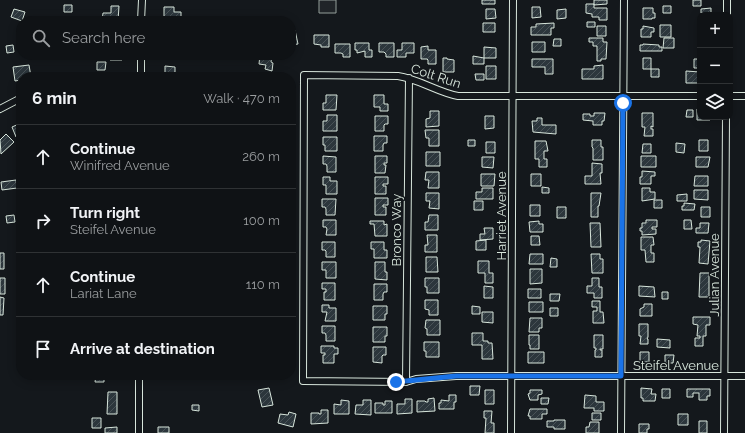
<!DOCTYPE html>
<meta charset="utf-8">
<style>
body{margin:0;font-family:Raleway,sans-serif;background:#1d2022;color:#f1f3f6}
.controls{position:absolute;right:12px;top:12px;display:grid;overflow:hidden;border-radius:8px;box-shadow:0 2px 10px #0003}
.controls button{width:36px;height:36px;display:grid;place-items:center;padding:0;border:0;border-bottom:1px solid #2f3234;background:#0f1215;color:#f1f3f6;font:20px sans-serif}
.stop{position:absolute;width:12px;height:12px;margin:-9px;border:3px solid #1a73e8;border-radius:50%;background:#fff}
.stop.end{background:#1a73e8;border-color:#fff;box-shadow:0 1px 4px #0008}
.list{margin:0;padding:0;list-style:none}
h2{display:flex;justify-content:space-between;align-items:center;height:52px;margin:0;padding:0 16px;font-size:17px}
h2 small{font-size:13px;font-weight:400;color:#9b9ea0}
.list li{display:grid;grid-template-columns:26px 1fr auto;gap:12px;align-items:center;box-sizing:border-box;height:64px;padding:0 16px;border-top:1px solid #2f3234}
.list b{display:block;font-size:15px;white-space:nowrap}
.list p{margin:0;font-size:13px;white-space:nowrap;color:#9b9ea0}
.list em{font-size:13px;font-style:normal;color:#9b9ea0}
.icon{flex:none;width:22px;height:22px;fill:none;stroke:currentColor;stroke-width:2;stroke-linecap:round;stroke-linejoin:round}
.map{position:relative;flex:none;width:745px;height:433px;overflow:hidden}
.search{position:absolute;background:#0f1215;box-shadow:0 2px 10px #0003;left:16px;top:16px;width:280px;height:44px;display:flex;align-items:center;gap:10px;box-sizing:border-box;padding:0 14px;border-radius:16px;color:#9b9ea0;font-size:15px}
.panel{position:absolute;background:#0f1215;box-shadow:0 2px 10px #0003;left:16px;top:72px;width:280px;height:308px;border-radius:16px}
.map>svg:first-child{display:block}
</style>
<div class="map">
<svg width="745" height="433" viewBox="0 0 745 433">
<defs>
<pattern id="building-hatch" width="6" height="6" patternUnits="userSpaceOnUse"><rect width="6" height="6" fill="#2c363c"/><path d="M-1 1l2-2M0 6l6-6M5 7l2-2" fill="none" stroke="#4a5358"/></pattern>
</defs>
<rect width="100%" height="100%" fill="#14181c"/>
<path fill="#202428" stroke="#939e99" d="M 319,0 L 336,0 L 336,13 L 319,13 Z"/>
<path fill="url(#building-hatch)" stroke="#d8e6dc" d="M 482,0 L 495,0 L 495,4 L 482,4 Z
M 594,0 L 607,0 L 607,4 L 594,5 Z
M 693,0 L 701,0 L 701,6 L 693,6 Z
M 586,4 L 594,4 L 594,8 L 607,8 L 607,20 L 599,20 L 599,17 L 592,17 L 592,14 L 586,13 Z
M 64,5 L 72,5 L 72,12 L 64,12 Z
M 111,6 L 119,6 L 118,21 L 102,21 L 103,13 L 111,13 Z
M 663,6 L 671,6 L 671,13 L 663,13 Z
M 164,7 L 174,7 L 174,12 L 181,12 L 181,21 L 172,21 L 172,18 L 164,18 Z
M 532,7 L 540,7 L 541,17 L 532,18 Z
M 643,8 L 653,8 L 653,13 L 655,13 L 655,18 L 652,18 L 652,19 L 643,19 Z
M 711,8 L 711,15 L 703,15 L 703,13 L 701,13 L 701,9 Z
M 14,9 L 25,12 L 22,21 L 11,17 Z
M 486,9 L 495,9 L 496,18 L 486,19 Z
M 566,9 L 566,18 L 557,19 L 557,10 Z
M 587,22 L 595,22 L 595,27 L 587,27 Z
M 483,23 L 495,23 L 495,32 L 483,32 Z
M 554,23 L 554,28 L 551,28 L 551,35 L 531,35 L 531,27 L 536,27 L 536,24 Z
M 660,25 L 671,25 L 671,37 L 660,37 Z
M 597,26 L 606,26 L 606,36 L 597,36 Z
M 643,26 L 654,28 L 654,32 L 651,32 L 651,37 L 641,37 L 641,29 L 643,29 Z
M 295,30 L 298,44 L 291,45 L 291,31 Z
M 314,35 L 329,35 L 329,47 L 321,47 L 321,45 L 314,44 Z
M 589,38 L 603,38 L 603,42 L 607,42 L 606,59 L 601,59 L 601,61 L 597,61 L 597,46 L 593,46 L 593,42 L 589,42 Z
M 664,38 L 674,38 L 674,48 L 663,48 Z
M 554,39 L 561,39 L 561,46 L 553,46 Z
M 532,42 L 545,42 L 545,52 L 532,52 Z
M 355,43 L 369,43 L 369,50 L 372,50 L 372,57 L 365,57 L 365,51 L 357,53 L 357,50 L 355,50 Z
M 379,43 L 394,43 L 394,57 L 386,57 L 386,54 L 384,52 L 379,52 Z
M 402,43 L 414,43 L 414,53 L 406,53 L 406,57 L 397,57 L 397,50 L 402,50 Z
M 335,44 L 350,44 L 350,57 L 343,57 L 343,54 L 341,53 L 335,53 Z
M 643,44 L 659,45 L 659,47 L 662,47 L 662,51 L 640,51 L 640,45 L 643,45 Z
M 13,45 L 14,52 L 7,53 L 6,46 Z
M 428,46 L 428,50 L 436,50 L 436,64 L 428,64 L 428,60 L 427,59 L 421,59 L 421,47 Z
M 484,47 L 496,48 L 496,58 L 484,58 Z
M 110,55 L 122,55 L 122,60 L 110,60 Z
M 260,55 L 272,55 L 271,62 L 273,63 L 272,71 L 265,69 L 266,65 L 259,64 Z
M 700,55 L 700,68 L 694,68 L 694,59 L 700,59 Z
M 473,56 L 484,58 L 484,64 L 473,64 Z
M 443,58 L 447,58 L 447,59 L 454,60 L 454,72 L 443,72 Z
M 643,58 L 651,58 L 651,69 L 643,69 Z
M 532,59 L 553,59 L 553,74 L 545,74 L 545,67 L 532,67 Z
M 97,62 L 106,62 L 105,70 L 97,70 Z
M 29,65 L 31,77 L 21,77 L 21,80 L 15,81 L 13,67 Z
M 603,65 L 603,79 L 582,79 L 582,69 L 594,69 L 594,66 Z
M 165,66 L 175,67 L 175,75 L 177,75 L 177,77 L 165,77 Z
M 486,66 L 496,66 L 496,79 L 486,79 Z
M 651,69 L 659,69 L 659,77 L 651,77 Z
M 686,71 L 700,72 L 700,83 L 686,83 Z
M 475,74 L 484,74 L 484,80 L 476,80 Z
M 326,95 L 337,95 L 336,110 L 323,110 L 323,103 L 326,103 Z
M 374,95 L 384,95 L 384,104 L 388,104 L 388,111 L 380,111 L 380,107 L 374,107 Z
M 697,109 L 700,109 L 700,117 L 710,117 L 710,120 L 697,120 Z
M 687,110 L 693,110 L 693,117 L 686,117 Z
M 430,111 L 439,111 L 439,126 L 426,127 L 426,119 L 430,118 Z
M 594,113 L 605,113 L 604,121 L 602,121 L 602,125 L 593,125 L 593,121 L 583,120 L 583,114 L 590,114 L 590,116 L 594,116 Z
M 642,113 L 653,113 L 653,127 L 651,126 L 651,129 L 653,129 L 653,136 L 644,136 L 645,127 L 642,127 Z
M 327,115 L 337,115 L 337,131 L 323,131 L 323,121 L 327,121 Z
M 375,116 L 388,116 L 388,124 L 385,124 L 384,125 L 384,131 L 375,131 Z
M 485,116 L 494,116 L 494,128 L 485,129 Z
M 537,118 L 542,118 L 542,125 L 556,125 L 556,134 L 533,132 L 532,121 L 537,121 Z
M 21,123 L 21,134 L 16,137 L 12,127 Z
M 425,130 L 439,130 L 439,146 L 429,146 L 429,138 L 426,138 Z
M 6,134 L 14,142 L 1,154 L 0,140 Z
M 374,136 L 387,136 L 387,143 L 384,143 L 383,145 L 383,151 L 374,151 Z
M 323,137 L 337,137 L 337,151 L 325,151 L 325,145 L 323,145 Z
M 468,140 L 475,140 L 475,146 L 468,146 Z
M 592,140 L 601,140 L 601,147 L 603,147 L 603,160 L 593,160 L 593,148 L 592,147 Z
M 699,140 L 708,140 L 708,151 L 699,151 Z
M 535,141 L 546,141 L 548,151 L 544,151 L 544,159 L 547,159 L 547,167 L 539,167 L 539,159 L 535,159 Z
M 486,142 L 495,142 L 495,153 L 486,153 Z
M 676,143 L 685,144 L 684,153 L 676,152 Z
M 643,144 L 651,144 L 651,153 L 642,153 Z
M 426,152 L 440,152 L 440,166 L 426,166 Z
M 323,156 L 336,157 L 336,172 L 327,172 L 327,166 L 326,164 L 323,164 Z
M 375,156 L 387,156 L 387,163 L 384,163 L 384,165 L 386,165 L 385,173 L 375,173 Z
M 641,156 L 656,156 L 656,167 L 641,167 Z
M 482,157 L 494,157 L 493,168 L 482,167 Z
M 696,157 L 710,157 L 708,167 L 696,167 Z
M 592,163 L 602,164 L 602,173 L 600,173 L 601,184 L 585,184 L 585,176 L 592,176 Z
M 642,171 L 655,172 L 655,176 L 651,176 L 651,184 L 640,184 L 640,177 L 642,177 Z
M 426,172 L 439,172 L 439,188 L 428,188 L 429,180 L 425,180 Z
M 481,174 L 495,174 L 494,186 L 481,186 Z
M 531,174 L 541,174 L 541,186 L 531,186 Z
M 695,176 L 708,176 L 708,186 L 694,186 Z
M 323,177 L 330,177 L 330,181 L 337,181 L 337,194 L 326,194 L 326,185 L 323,185 Z
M 375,177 L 388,177 L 388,184 L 383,184 L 383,186 L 386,186 L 386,194 L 375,194 Z
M 16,180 L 17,188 L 2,190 L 1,182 Z
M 542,187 L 549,188 L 549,193 L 542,193 Z
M 482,188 L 493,188 L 493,199 L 476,199 L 476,192 L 482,192 Z
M 642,188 L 650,188 L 650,192 L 655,192 L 655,199 L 642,201 Z
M 694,190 L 708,190 L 708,200 L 694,199 Z
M 426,193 L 439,193 L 439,209 L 429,208 L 430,201 L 426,201 Z
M 591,193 L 601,193 L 599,206 L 598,206 L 598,217 L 591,217 Z
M 687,194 L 687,201 L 677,201 L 677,195 Z
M 375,198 L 388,198 L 388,205 L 383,205 L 383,207 L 386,207 L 386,215 L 375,215 Z
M 322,199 L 336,199 L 335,215 L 326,215 L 326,209 L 325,207 L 322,207 Z
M 654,200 L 662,200 L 662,208 L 654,208 Z
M 474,201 L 483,201 L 483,210 L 474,210 Z
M 684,203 L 695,204 L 694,210 L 682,210 L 682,206 L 684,206 Z
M 530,205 L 540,205 L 540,216 L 530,216 Z
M 557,207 L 566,207 L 566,218 L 557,218 Z
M 701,207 L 710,207 L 710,217 L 701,217 Z
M 14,215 L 15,222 L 7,223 L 6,216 Z
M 429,215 L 438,215 L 438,230 L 425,230 L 425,222 L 428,222 Z
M 323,220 L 336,220 L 336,235 L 326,235 L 327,229 L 326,227 L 323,227 Z
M 646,220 L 657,220 L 657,227 L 652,227 L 652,229 L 656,229 L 656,234 L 642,235 L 642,231 L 640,231 L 640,228 L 642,228 L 642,223 L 646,223 Z
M 684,220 L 691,220 L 692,229 L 684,229 Z
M 370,221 L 384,221 L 384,225 L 387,224 L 387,236 L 375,236 L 374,224 L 370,224 Z
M 539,221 L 539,224 L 543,224 L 543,232 L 530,232 L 529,222 Z
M 590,223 L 600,223 L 601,247 L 591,247 Z
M 700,223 L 709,223 L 708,233 L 696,233 L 696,228 L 700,228 Z
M 484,228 L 493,228 L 493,239 L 480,240 L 480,234 L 485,234 Z
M 427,235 L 437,235 L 437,252 L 425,252 L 425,245 L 428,245 Z
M 531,236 L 539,236 L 540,245 L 531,245 Z
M 641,237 L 653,237 L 654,245 L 651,245 L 651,253 L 654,253 L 654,262 L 646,262 L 645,250 L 641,250 Z
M 486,240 L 486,250 L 476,250 L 476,241 Z
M 701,240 L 710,241 L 708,264 L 699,263 L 700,247 L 698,247 L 698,242 L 701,242 Z
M 322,242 L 335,242 L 335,257 L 326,257 L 326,251 L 325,250 L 322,250 Z
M 371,242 L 384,242 L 384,250 L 387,250 L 387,258 L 374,258 L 374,249 L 371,249 Z
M 0,253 L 4,253 L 4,269 L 0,269 Z
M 530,254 L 543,254 L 543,264 L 529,264 Z
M 591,254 L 600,254 L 600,259 L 603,259 L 603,273 L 592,273 Z
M 426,257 L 437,257 L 438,272 L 426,272 Z
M 551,258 L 557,259 L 557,267 L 550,267 Z
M 478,261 L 489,261 L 489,273 L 493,273 L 493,283 L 485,283 L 485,273 L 478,273 Z
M 322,262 L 336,262 L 336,278 L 326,278 L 326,270 L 322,270 Z
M 375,262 L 385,262 L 385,272 L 387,272 L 387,280 L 375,279 Z
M 530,269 L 542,269 L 542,283 L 530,284 Z
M 700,273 L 709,273 L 709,297 L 699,297 Z
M 0,278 L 5,278 L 5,294 L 0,294 Z
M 425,278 L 439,278 L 439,293 L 427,293 L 427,287 L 425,287 Z
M 592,278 L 599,278 L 599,287 L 602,287 L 602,298 L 594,298 L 594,293 L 587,293 L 587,286 L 592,286 Z
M 322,283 L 335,283 L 335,300 L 324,300 L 324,292 L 326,292 L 326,289 L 322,289 Z
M 374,284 L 387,284 L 387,292 L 384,292 L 383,294 L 383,300 L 374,300 Z
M 484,286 L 493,287 L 493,298 L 484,298 Z
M 639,286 L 654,287 L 655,297 L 639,296 Z
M 528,289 L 541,289 L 541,298 L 528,298 Z
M 662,292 L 668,292 L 668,299 L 662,299 Z
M 550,294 L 560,294 L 559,301 L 550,301 Z
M 0,297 L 4,298 L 3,315 L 0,315 Z
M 425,300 L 438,300 L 438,315 L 429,315 L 429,310 L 425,309 Z
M 592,301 L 600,301 L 600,312 L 603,312 L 604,323 L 593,323 L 593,311 L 597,311 L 597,307 L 592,307 Z
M 529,302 L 543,302 L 543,312 L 529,312 Z
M 644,304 L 652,304 L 652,316 L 640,316 L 640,309 L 644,307 Z
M 322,305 L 329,305 L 329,308 L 336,308 L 336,321 L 325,321 L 327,312 L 322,312 Z
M 373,306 L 387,306 L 387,314 L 385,314 L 385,320 L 373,320 Z
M 472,306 L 480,307 L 480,314 L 472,314 Z
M 550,308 L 558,308 L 558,316 L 550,316 Z
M 482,312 L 493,312 L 493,323 L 482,322 Z
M 693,317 L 710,317 L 710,325 L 706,325 L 706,336 L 703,336 L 703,346 L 695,346 L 695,338 L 700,338 L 700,336 L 697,336 L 698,325 L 693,324 Z
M 530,318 L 542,318 L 542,328 L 539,328 L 539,332 L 529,332 Z
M 426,320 L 440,320 L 440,335 L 427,335 L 427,329 L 425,328 Z
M 639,324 L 648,324 L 648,337 L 647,339 L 648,339 L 648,344 L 640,344 L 641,336 L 639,336 Z
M 322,326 L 335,326 L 335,341 L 326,341 L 326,335 L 325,333 L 322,333 Z
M 373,327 L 387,327 L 387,336 L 385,336 L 385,342 L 373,342 Z
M 472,333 L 483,333 L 483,341 L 488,341 L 488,343 L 492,343 L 493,359 L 482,359 L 482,345 L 472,345 Z
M 529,335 L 539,335 L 539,349 L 530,349 L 530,345 L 529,345 Z
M 594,335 L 603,335 L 603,349 L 600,349 L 600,350 L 602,350 L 602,357 L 595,357 L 595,350 L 596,350 L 596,348 L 594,348 Z
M 657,339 L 670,340 L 670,348 L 657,347 Z
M 424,342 L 439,342 L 439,357 L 426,357 L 426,351 L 424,351 Z
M 321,346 L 334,346 L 334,348 L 338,348 L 338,354 L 334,354 L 334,363 L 323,363 L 323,355 L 325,355 L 325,353 L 321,353 Z
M 373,347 L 386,347 L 386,355 L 383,355 L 382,356 L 382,363 L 373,362 Z
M 528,352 L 544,352 L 544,363 L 528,363 Z
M 640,352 L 649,352 L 649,362 L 640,362 Z
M 665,355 L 674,355 L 673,363 L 665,363 Z
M 96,375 L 104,375 L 104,382 L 95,382 Z
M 162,375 L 174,375 L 173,379 L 162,378 Z
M 470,386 L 480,386 L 479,395 L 470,395 Z
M 269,388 L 273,405 L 262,407 L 258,390 Z
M 641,388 L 652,389 L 651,394 L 656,394 L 655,401 L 643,401 L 643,398 L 641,398 Z
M 662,389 L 670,389 L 670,398 L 662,398 Z
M 687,389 L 710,389 L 710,396 L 707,396 L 707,400 L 699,400 L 699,393 L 693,393 L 693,397 L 687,397 Z
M 485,390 L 494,390 L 494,404 L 485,404 Z
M 530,390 L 542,390 L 542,394 L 538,395 L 538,400 L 530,400 L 528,394 L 530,393 Z
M 108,392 L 117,392 L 117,414 L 107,414 Z
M 449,395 L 456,395 L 456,402 L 454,402 L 454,409 L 439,409 L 439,403 L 441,403 L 441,400 L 449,401 Z
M 585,395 L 596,396 L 596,402 L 604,402 L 604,411 L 594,411 L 594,408 L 584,408 Z
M 434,398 L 435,411 L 417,412 L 417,401 L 425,401 L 426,402 L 428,402 L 428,399 Z
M 541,398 L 549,398 L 548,404 L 541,404 Z
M 405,399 L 412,399 L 412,413 L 397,414 L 397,404 L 405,404 Z
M 341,400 L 349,401 L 349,414 L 334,414 L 334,404 L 341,405 Z
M 363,400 L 371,400 L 371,415 L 355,414 L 356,405 L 363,405 Z
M 385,401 L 392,401 L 392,413 L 375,413 L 375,403 L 383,403 L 383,405 L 385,405 Z
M 192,405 L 199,405 L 199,411 L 192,410 Z
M 530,409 L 547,409 L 547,414 L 542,414 L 542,419 L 530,419 L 530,416 L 528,416 Z
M 321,410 L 328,410 L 328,423 L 311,424 L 311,413 L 319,413 L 319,414 L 321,414 Z
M 484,411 L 492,411 L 491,423 L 494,423 L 494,433 L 485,433 L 486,418 L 484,418 Z
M 289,412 L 296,414 L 293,427 L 278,423 L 280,414 L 288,415 Z
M 592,413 L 601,413 L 601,420 L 592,420 Z
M 678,414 L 688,414 L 688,425 L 678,425 Z
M 92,418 L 101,418 L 101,428 L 92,428 Z
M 554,420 L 565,420 L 565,429 L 554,429 L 554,427 L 547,427 L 547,421 L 554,421 Z
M 699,421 L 707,421 L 707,433 L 699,433 Z
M 590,422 L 599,422 L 599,433 L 586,433 L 586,427 L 589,427 Z
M 639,424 L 649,424 L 649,429 L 647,429 L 647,433 L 639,433 Z
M 117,427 L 117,433 L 105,433 L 105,428 Z
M 158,427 L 169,427 L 169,433 L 158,433 Z"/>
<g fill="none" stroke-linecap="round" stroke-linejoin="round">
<g stroke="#d8e6dc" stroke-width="8">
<path id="minor" d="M 727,15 L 727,0
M 141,21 L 142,0
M 141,77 L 141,55
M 700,96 L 458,96 C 437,92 419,79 398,76 L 304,75 L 303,381 L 406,382 L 416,379 L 456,376 L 745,376
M 730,96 L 745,96
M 0,109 L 21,98
M 406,382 L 409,78
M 139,433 L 139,375
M 511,433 L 513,0
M 621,433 L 624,0
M 724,433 L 726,117"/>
</g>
<use href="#minor" stroke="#14181c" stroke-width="6"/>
</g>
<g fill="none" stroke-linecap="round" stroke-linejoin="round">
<path stroke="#1a73e8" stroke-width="5" d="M 396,382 L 456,376 L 621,376 L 623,103"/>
</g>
<g text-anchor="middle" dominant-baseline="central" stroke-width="3" stroke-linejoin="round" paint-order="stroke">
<g font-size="13" fill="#d8e6dc" stroke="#14181c">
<text transform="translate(436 76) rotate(18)">Colt Run</text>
<text transform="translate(501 216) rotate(-90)">Harriet Avenue</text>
<text transform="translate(396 230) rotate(-90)">Bronco Way</text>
<text transform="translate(714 275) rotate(-90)">Julian Avenue</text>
<text x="676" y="365">Steifel Avenue</text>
</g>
</g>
</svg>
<div class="controls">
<button>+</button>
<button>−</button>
<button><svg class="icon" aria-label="layers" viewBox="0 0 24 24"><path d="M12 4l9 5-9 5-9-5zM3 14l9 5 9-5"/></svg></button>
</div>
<div class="stop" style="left:623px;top:103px"></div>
<div class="stop end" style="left:396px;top:382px"></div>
<div class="search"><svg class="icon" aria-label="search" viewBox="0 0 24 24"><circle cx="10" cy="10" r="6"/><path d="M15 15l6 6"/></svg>Search here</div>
<section class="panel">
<h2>6 min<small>Walk · 470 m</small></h2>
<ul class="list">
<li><svg class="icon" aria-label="ahead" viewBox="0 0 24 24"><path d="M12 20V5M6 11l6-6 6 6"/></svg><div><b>Continue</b><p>Winifred Avenue</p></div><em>260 m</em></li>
<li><svg class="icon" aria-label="right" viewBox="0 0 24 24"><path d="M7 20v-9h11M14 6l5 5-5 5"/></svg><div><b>Turn right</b><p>Steifel Avenue</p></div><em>100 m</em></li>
<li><svg class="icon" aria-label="ahead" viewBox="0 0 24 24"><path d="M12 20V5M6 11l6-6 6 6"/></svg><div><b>Continue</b><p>Lariat Lane</p></div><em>110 m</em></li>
<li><svg class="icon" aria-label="arrive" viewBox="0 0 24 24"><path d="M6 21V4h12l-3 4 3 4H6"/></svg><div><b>Arrive at destination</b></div></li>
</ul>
</section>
</div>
